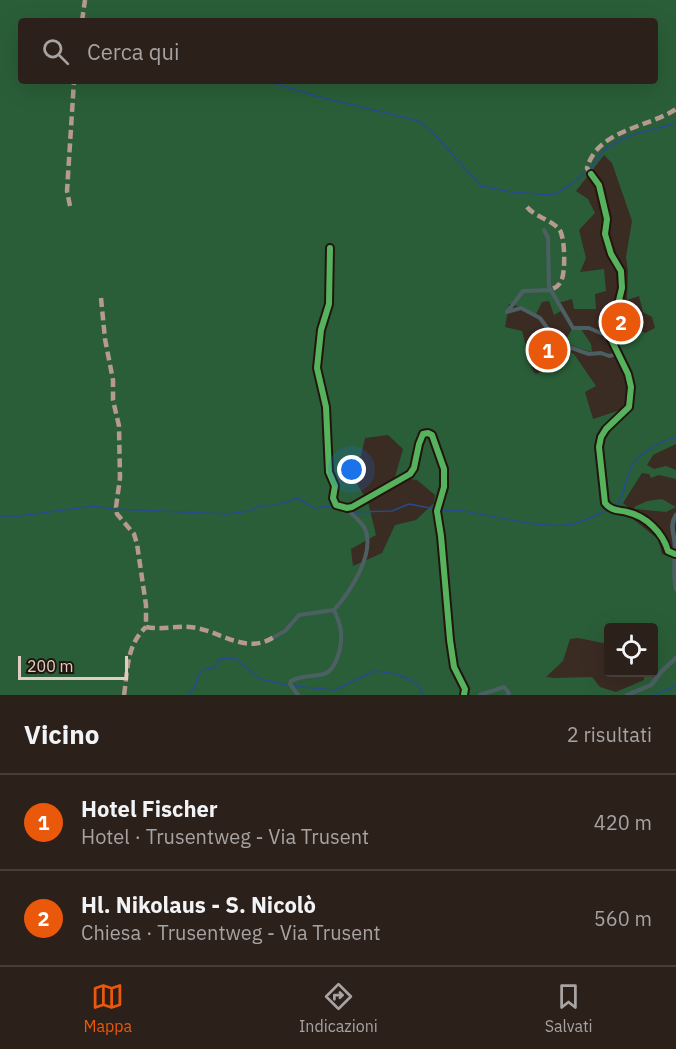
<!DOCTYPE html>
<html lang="it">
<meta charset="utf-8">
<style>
body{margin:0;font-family:"IBM Plex Sans",sans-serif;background:#382d27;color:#f1f3f6}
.controls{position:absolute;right:18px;bottom:18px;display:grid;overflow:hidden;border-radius:6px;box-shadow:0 6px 24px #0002}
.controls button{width:54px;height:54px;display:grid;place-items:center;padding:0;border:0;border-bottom:2px solid #483e39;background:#2c201a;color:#f1f3f6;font:30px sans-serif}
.scale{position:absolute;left:18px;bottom:15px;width:110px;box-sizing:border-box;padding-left:6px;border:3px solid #e0cdc4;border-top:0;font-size:16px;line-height:21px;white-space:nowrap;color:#e0cdc4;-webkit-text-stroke:4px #22150e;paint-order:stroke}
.you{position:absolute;left:352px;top:470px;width:21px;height:21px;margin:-15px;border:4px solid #fff;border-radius:50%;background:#1a73e8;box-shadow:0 0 0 9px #1a73e833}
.badge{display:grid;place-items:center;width:39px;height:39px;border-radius:50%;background:#ea580c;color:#fff;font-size:20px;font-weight:700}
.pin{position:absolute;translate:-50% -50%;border:3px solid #fff;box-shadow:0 2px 6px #0006}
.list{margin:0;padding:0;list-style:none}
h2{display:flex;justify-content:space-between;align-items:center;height:78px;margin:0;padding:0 24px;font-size:26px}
h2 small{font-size:20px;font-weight:400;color:#a6a3a2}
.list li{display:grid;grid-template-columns:39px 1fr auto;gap:18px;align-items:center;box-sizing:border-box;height:96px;padding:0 24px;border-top:2px solid #483e39}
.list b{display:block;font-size:22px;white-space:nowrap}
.list p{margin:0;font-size:20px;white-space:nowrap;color:#a6a3a2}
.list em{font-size:20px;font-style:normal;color:#a6a3a2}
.icon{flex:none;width:33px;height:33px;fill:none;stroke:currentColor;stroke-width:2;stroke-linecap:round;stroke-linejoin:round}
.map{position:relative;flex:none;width:676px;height:695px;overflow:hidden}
.search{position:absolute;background:#2c201a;box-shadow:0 6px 24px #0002;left:18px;right:18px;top:18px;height:66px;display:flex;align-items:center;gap:15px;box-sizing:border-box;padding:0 21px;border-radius:6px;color:#a6a3a2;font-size:22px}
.sheet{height:270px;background:#2c201a}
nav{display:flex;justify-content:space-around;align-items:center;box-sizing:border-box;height:84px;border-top:2px solid #483e39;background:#2c201a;font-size:16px;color:#a6a3a2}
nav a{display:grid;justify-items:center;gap:3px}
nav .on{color:#ea580c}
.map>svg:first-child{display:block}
</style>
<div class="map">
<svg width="676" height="695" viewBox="0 0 676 695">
<rect width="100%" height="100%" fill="#3a2b23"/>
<path fill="#2a5e38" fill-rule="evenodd" d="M 0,0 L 676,0 L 676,444 L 653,455 L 647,465 L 654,469 L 666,466 L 676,470 L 676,479 L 659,475 L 651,478 L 649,474 L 642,473 L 623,503 L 629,508 L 628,515 L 658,539 L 662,554 L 670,556 L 676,554 L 676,695 L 0,695 ZM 21,21 L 655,21 L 655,81 L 21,81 ZM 604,155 L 612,163 L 632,221 L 626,257 L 628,271 L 627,300 L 639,296 L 643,312 L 652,317 L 655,328 L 645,333 L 636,329 L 615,332 L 613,341 L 628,374 L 630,403 L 629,407 L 593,419 L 585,392 L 596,386 L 574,354 L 565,350 L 554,366 L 536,374 L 532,370 L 522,331 L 505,327 L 509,304 L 525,308 L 536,314 L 542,302 L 549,301 L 554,315 L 561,311 L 558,303 L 572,299 L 574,309 L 596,309 L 595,294 L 606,291 L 604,269 L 580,272 L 586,258 L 579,230 L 595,213 L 588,199 L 576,191 ZM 388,435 L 403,449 L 395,477 L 417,480 L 435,495 L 434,503 L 416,520 L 395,525 L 382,553 L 353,566 L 351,549 L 376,535 L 368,502 L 345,464 L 361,456 L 365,438 ZM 608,628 L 654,628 L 654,672 L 644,673 L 644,680 L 616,692 L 600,687 L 592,677 L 555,678 L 546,677 L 563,661 L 570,639 L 578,638 L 608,644 Z
M 572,329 L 581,329 L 591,344 L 592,352 L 564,343 Z
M 662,499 L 676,507 L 666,512 L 635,509 L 634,507 L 647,501 Z"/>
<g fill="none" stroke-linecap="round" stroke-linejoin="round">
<path stroke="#274b8c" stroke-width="1.5" d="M 267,81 L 316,96 L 419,121 L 433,133 L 481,186 L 511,192 L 553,195 L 570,185 L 589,170 L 605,149 L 628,136 L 676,123
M 354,512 L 392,511 L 409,504 L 446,511 L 459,510 C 488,515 546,530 573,524 C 583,521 613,509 619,502 C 624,494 627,476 631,467 C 636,456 664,438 676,438
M 0,516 L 19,516 L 93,506 L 114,509 L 227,514 L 249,511 L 259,506 L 277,505 L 298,498 L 314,508 L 330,506 L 349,512
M 293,686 L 334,690 L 375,671 L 397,674 L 417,683 L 423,695
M 189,695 L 196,684 L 198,674 L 204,670 L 215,667 L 220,659 L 235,658 L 260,679 L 288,685
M 654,695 L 676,686"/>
<path stroke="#4c6064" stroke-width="4" d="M 591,174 L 599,185 L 607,219 L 605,234 L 611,254 L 621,271 L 622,288 L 610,337 L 628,374 L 631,387 L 629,407 L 606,429 L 601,437 L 599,447 L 605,503 C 611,511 619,510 627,512 C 646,516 663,533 668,551 L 675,554
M 544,230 L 548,238 L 549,287 L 573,328 L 589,328 L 610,337
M 330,248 L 329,304 L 321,330 L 317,368 L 326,407 L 329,472 L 335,486 L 333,498 L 336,505 L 347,508 L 352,507 L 410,474 L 414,468 L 419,444 L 423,434 L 428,433 L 432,435 L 444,469 L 444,487 L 437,511 L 441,536 L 450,640 L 454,667 L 465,689 L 464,695
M 507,312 L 521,308 L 540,318 L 553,336 L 566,346 L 589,354 L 601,353 L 609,356 L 618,354
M 507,312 L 523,291 L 550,290
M 274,637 L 285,631 L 299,615 L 334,610
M 298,695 L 290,684 L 291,681 C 301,675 313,677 324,674 C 337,670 342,645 341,633 C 341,625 337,617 334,610 C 350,592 377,552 364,527 C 361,522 356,518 351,513 L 352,507
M 480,695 L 504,687 L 509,693 L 508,695"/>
<path stroke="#4c6064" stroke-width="4.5" d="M 676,515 C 668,528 676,535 675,549 C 675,563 673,574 676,589
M 627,695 L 651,685 L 662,671 L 676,658"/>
<path stroke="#b69a8f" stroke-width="4.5" stroke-dasharray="9 4.5" stroke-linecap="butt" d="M 82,21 L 85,0
M 591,174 L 587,168 C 598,129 648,128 676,109
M 70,206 L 67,191 L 74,81
M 527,207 C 535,217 550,219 559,229 C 565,235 566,273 561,281 C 559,286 555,288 550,290
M 101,298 L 105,339 L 113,380 L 113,400 L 119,426 L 120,478 L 116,507 L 117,514 L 134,534 L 137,544 L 146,605 L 146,627
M 146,627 C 160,630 175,626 189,627 C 219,629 245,656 274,637
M 124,695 C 128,669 126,646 146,627"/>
<g stroke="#22150e" stroke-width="10">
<path id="cycleway" d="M 591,174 L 599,185 L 607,219 L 605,234 L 611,254 L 621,271 L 622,288 L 610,337 L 628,374 L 631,387 L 629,407 L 606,429 L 601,437 L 599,447 L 605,503 C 611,511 619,510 627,512 C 646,516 663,533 668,551 L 675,554
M 330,248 L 329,304 L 321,330 L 317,368 L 326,407 L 329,472 L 335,486 L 333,498 L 336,505 L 347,508 L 352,507 L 410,474 L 414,468 L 419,444 L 423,434 L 428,433 L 432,435 L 444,469 L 444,487 L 437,511 L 441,536 L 450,640 L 454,667 L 465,689 L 464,695"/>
</g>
<use href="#cycleway" stroke="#56b35d" stroke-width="6"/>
</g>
</svg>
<div class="controls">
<button><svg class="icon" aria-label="locate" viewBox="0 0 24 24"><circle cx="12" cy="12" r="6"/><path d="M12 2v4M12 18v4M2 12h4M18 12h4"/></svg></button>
</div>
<div class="scale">200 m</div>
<div class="you"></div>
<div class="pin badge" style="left:548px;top:350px">1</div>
<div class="pin badge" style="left:621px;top:322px">2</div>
<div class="search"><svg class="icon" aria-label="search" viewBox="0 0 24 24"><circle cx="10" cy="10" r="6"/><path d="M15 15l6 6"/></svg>Cerca qui</div>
</div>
<section class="sheet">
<h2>Vicino<small>2 risultati</small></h2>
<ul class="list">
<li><span class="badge">1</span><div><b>Hotel Fischer</b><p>Hotel · Trusentweg - Via Trusent</p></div><em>420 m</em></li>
<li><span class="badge">2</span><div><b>Hl. Nikolaus - S. Nicolò</b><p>Chiesa · Trusentweg - Via Trusent</p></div><em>560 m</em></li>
</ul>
</section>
<nav>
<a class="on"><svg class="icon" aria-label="map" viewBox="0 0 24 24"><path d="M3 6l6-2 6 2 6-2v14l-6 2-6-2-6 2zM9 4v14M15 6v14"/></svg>Mappa</a>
<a><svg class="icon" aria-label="directions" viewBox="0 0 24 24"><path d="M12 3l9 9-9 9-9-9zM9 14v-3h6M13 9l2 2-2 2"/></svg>Indicazioni</a>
<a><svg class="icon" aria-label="saved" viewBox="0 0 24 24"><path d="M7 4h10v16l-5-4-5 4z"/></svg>Salvati</a>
</nav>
